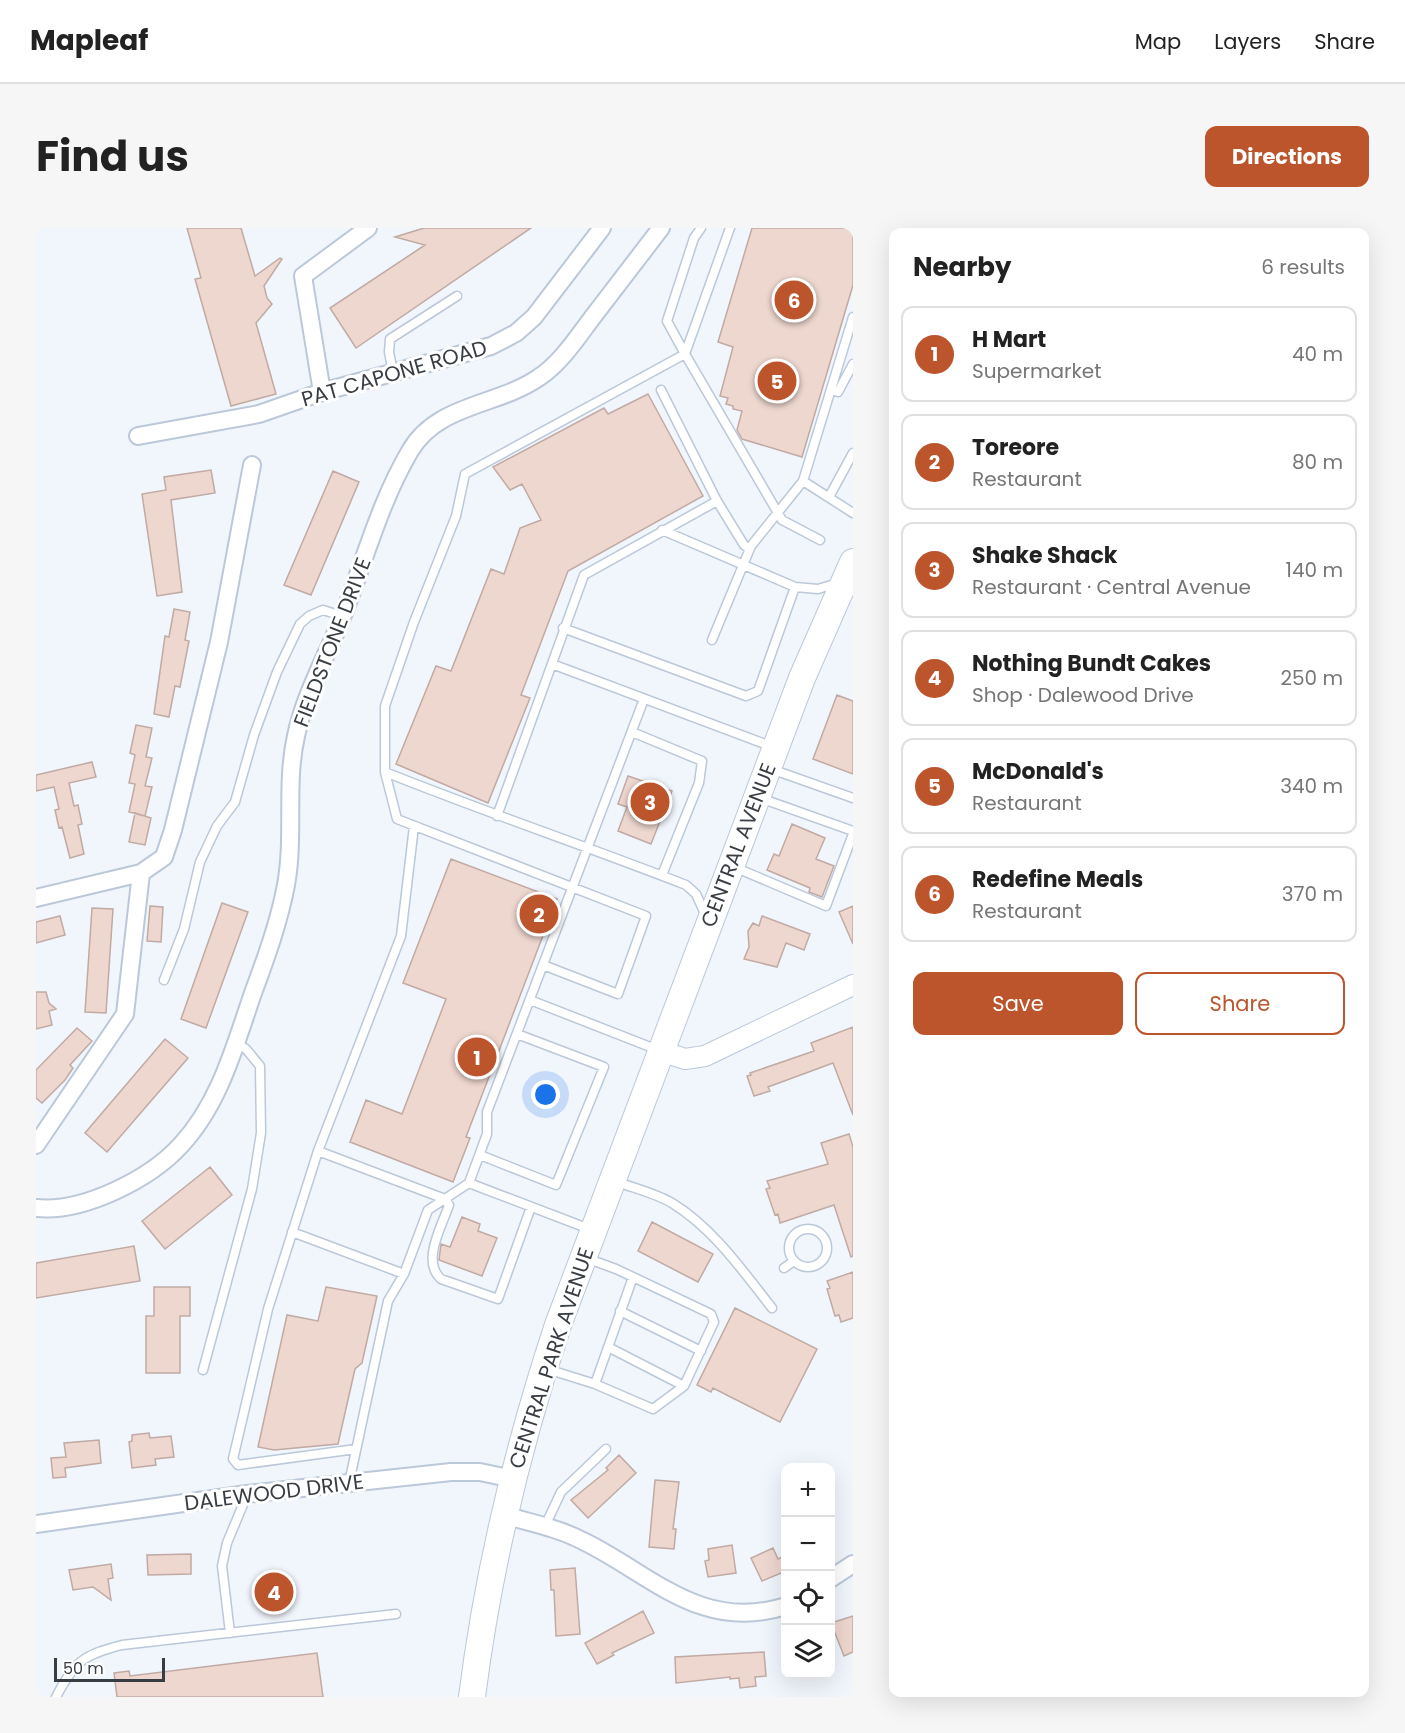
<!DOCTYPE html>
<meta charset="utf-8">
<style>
body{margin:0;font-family:Poppins,sans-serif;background:#f6f6f6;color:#222}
.controls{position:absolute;right:18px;bottom:18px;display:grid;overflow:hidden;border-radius:12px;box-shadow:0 6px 24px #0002}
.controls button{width:54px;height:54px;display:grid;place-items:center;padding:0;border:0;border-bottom:2px solid #e0e0e0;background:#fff;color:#222;font:30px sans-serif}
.scale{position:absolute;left:18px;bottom:15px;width:111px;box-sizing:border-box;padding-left:6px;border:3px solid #383d44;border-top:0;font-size:16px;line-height:21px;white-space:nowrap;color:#383d44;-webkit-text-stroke:4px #fff;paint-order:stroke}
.you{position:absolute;left:510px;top:867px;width:21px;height:21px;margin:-15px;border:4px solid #fff;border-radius:50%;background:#1a73e8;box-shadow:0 0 0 9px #1a73e833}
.badge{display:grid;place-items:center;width:39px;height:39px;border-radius:50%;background:#bc542c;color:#fff;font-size:20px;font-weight:700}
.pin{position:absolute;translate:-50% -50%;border:3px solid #fff;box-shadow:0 2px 6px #0006}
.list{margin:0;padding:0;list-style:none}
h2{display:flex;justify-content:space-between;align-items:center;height:78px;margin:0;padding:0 24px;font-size:26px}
h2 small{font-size:20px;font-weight:400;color:#767676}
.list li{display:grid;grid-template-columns:39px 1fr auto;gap:18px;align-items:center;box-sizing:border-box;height:96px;margin:0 12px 12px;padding:0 12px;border:2px solid #e0e0e0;border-radius:12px}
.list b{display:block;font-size:22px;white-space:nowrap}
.list p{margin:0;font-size:20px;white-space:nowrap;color:#767676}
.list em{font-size:20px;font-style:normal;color:#767676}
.actions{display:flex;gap:12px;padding:18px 24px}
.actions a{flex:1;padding:14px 0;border:2px solid #bc542c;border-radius:12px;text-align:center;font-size:21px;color:#bc542c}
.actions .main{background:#bc542c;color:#fff}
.icon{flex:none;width:33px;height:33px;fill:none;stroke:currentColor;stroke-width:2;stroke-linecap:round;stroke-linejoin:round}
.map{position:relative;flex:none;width:817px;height:1469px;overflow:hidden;border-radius:12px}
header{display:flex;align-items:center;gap:36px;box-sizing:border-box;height:84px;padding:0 30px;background:#fff;border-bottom:2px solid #e0e0e0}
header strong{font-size:28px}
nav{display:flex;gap:33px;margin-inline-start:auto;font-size:21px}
.intro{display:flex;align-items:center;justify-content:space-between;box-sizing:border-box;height:144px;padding:0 36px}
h1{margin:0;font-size:42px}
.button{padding:15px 27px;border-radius:12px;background:#bc542c;color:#fff;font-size:21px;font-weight:700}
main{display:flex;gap:36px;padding:0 36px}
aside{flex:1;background:#fff;border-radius:12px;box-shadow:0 6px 24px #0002}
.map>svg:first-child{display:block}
</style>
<header>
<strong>Mapleaf</strong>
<nav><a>Map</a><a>Layers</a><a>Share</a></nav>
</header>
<div class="intro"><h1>Find us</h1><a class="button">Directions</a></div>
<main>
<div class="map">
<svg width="817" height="1469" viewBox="0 0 817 1469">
<rect width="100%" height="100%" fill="#f1f6fd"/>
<path fill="#eed7cf" stroke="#c0aaa3" stroke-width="1.5" d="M 151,0 L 205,0 L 219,48 L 244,30 L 246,31 L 228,58 L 231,70 L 236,76 L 220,95 L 240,166 L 195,178 L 159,51 L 165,50 Z
M 388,0 L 495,0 L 320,120 L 294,80 L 389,17 L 359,9 Z
M 716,0 L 817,0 L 817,57 L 766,229 L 706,211 L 701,202 L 706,183 L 697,181 L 697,178 L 690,176 L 692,170 L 684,168 L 697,119 L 682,114 Z
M 612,166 L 667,268 L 532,343 L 485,467 L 494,470 L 452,575 L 360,536 L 400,438 L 415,443 L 455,341 L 468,346 L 484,300 L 505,292 L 486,256 L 474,262 L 457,239 L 568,180 L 572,186 Z
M 175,242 L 179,265 L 135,272 L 146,364 L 121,368 L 106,266 L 130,262 L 128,249 Z
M 297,243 L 323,254 L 275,367 L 248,357 Z
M 138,381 L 154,384 L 149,412 L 153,413 L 144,459 L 139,458 L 133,489 L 118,486 L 129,408 L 133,409 Z
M 801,467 L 817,473 L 817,546 L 777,531 Z
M 100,497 L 116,500 L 110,529 L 116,530 L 109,558 L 116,559 L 109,588 L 93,584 L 99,556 L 93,555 L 99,527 L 94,525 Z
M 56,534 L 60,549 L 33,555 L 38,578 L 42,577 L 46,596 L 42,597 L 48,626 L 34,630 L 26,599 L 23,600 L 19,582 L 23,581 L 18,559 L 0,563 L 0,547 Z
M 592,548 L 636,563 L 615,616 L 582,603 L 591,579 L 582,576 Z
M 99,585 L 115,590 L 109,617 L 93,614 Z
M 756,596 L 789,610 L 780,631 L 798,638 L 786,669 L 773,664 L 774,660 L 731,642 L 738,626 L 743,628 Z
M 415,631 L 521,671 L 430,909 L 434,910 L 417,954 L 314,914 L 330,872 L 366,886 L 410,771 L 367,755 Z
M 186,675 L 212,684 L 170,800 L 145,791 Z
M 114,678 L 127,679 L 125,714 L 111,713 Z
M 817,678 L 817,716 L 803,684 Z
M 56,680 L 77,681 L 70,785 L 49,784 Z
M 24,688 L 29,707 L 0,715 L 0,694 Z
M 726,688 L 774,706 L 768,722 L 750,715 L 741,739 L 708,731 L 713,719 L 712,703 L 717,695 L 723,698 Z
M 0,764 L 10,764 L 13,775 L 20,781 L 13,783 L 16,797 L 0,801 Z
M 817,799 L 817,887 L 797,835 L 732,859 L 734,863 L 718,868 L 711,848 L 715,847 L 714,845 L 778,823 L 775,815 Z
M 41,800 L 56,813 L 34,837 L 37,840 L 29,852 L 6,875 L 0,870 L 0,842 Z
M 129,811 L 152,830 L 71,924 L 49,905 Z
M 813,906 L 817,919 L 817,1028 L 815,1029 L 798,977 L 744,995 L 742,986 L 739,987 L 730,961 L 734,960 L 731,953 L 792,936 L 785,915 Z
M 174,939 L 196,967 L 129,1021 L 106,993 Z
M 426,989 L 444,996 L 442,1003 L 461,1010 L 446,1048 L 403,1032 L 405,1016 L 414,1019 Z
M 616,994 L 677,1026 L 662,1054 L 602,1023 Z
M 98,1018 L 104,1053 L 0,1070 L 0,1035 Z
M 817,1044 L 817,1090 L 805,1094 L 803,1087 L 799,1088 L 791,1061 L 794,1060 L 791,1053 Z
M 118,1059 L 154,1059 L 154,1088 L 144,1088 L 144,1145 L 110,1145 L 110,1088 L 118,1088 Z
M 290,1059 L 341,1068 L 326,1135 L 319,1141 L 302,1216 L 238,1222 L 222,1219 L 251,1087 L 282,1093 Z
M 699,1080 L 781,1121 L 744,1194 L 677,1160 L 675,1164 L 661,1157 Z
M 113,1205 L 114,1210 L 135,1208 L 138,1229 L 119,1231 L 120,1237 L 96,1240 L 93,1214 L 96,1213 L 96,1207 Z
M 63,1212 L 65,1235 L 29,1240 L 30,1249 L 17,1250 L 15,1230 L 30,1229 L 28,1215 Z
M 583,1227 L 600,1245 L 552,1290 L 535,1272 L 572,1242 L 570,1240 Z
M 619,1252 L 643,1254 L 637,1301 L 640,1301 L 638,1321 L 613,1319 Z
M 696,1317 L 700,1345 L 672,1349 L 669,1333 L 673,1332 L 672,1321 Z
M 737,1320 L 742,1331 L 750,1327 L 750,1343 L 726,1353 L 715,1330 Z
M 155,1326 L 155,1346 L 112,1347 L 111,1327 Z
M 75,1336 L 77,1350 L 72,1351 L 75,1372 L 57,1359 L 37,1362 L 33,1342 Z
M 539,1340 L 544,1406 L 520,1408 L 518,1362 L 515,1362 L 514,1342 Z
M 607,1383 L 618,1405 L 576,1425 L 578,1427 L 561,1436 L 549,1415 Z
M 817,1388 L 817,1424 L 808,1428 L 795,1395 Z
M 728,1424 L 730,1448 L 719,1449 L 720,1458 L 704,1460 L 703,1450 L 694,1451 L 694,1449 L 640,1455 L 639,1429 Z
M 281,1425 L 287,1469 L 81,1469 L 78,1445 L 93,1443 L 94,1448 Z"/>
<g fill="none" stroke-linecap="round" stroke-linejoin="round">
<g stroke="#bbc8d9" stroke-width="11">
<path id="service" d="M 694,0 L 649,126 L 746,292 L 784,312
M 357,145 L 353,124 L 354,111 L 421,68
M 625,162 L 681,273 L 708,317 L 713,321
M 795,162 L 802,164 L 817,136
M 767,253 L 817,285
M 793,269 L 817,225
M 626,302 L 759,359 L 782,361 L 802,355
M 527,400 L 710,468 L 722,463 L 759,359
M 676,412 L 715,318 L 767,253 L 817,89
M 516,436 L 737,519
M 596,504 L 666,533 L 663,555 L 626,647
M 735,541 L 817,570
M 349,544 L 349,478 L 378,394 L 420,288 L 429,246 L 649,126 L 631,93 L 658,10 L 665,0
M 724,570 L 817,603
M 461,588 L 548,347 L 681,273
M 698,639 L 790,678 L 817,606
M 507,737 L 582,766 L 610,688 L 361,591 L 349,544 C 449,584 550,618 650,657 L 660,666 L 670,688
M 128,752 L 148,701 L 164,634 L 181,598 L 199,574 L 218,507 L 241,444 L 264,396 L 273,388 L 287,382 L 306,388
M 494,772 L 622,822
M 282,923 L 365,708 L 378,598
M 444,927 L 520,957 L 568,839 L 481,806
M 579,953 C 597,960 619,965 636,975 C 678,1001 706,1042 736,1080
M 433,955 L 556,1002
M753 1020a19 19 0 1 1 38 0a19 19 0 1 1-38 0Z
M 256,1004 L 368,1046
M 748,1040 L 758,1033
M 584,1083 L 665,1123
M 572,1119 L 648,1158
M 511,1141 L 559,1156 L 617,1181 L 648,1158 L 678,1094 L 675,1086 L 580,1041 L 550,1030
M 167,1142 L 216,961 L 225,905 L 224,838 L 210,821 L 200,815
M 559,1156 L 597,1049
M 320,1221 L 202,1237 L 197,1231 L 232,1081 L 282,923 L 409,971 L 413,977 C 406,998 385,1033 405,1051 L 462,1071 L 495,979
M 313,1255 L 352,1073 L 368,1046 L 392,982 L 433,955 L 451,906 L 451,884 L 608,471
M 509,1298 L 525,1264 L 570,1221
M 194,1405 L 186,1338 L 191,1315 L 211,1267
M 20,1469 C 39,1433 47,1427 86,1417 L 360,1386"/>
</g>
<g stroke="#bbc8d9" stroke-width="20">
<path id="minor" d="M 286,164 L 267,48 L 332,0
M 102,208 L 223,186 L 286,164 L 455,118 L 480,105 L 498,89 L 566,0
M 0,670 L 105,645
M 0,917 L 89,786 L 105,645 L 128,629 L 137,602 L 183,414 L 216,237
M 0,980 C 47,985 114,951 145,917 C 184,875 199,817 217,765 C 230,730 243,694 250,657 C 259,607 249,557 260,508 C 268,469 288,433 303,397 C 327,340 342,277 374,223 C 401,176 461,178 502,150 C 524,136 541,110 556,90 C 579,60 602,30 625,0
M 468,1287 C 495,1295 522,1300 547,1313 C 615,1346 665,1405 750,1378
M 0,1296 L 211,1266 L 415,1244 L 444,1244 L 477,1251
M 794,1351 L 817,1336"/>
</g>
<g stroke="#bbc8d9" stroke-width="22">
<path id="tertiary" d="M 625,823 L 649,831 L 669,828 L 817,757"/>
</g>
<g stroke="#bbc8d9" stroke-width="28">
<path id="primary" d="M 436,1469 C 452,1342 482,1218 522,1097 L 766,450 L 817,334"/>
</g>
<use href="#service" stroke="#fff" stroke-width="8"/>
<use href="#minor" stroke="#fff" stroke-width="16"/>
<use href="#tertiary" stroke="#fff" stroke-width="20"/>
<use href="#primary" stroke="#fff" stroke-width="26"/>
</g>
<g text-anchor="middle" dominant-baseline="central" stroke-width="6" stroke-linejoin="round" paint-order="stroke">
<g font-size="21" fill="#383d44" stroke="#fff">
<text transform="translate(358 145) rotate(-16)">PAT CAPONE ROAD</text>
<text transform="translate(296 414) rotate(-69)">FIELDSTONE DRIVE</text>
<text transform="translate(702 617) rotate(-69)">CENTRAL AVENUE</text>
<text transform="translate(515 1130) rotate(-72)">CENTRAL PARK AVENUE</text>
<text transform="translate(238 1264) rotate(-7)">DALEWOOD DRIVE</text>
</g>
</g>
</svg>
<div class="controls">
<button>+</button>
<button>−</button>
<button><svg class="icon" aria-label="locate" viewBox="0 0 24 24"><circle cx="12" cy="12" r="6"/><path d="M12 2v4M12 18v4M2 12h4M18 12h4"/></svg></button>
<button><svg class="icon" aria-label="layers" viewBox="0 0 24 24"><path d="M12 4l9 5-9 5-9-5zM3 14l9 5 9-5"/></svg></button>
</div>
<div class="scale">50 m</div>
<div class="you"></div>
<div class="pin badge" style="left:441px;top:829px">1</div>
<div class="pin badge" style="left:503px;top:686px">2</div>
<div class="pin badge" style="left:614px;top:574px">3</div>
<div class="pin badge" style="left:238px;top:1364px">4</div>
<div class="pin badge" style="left:741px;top:153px">5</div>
<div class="pin badge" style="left:758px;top:72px">6</div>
</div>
<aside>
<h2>Nearby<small>6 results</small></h2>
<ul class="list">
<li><span class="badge">1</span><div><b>H Mart</b><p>Supermarket</p></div><em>40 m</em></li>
<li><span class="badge">2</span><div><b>Toreore</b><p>Restaurant</p></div><em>80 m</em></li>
<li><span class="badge">3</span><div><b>Shake Shack</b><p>Restaurant · Central Avenue</p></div><em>140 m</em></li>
<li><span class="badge">4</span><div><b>Nothing Bundt Cakes</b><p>Shop · Dalewood Drive</p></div><em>250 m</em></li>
<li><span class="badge">5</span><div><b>McDonald's</b><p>Restaurant</p></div><em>340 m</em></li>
<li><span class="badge">6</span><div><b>Redefine Meals</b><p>Restaurant</p></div><em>370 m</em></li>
</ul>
<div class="actions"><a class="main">Save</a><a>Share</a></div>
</aside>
</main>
